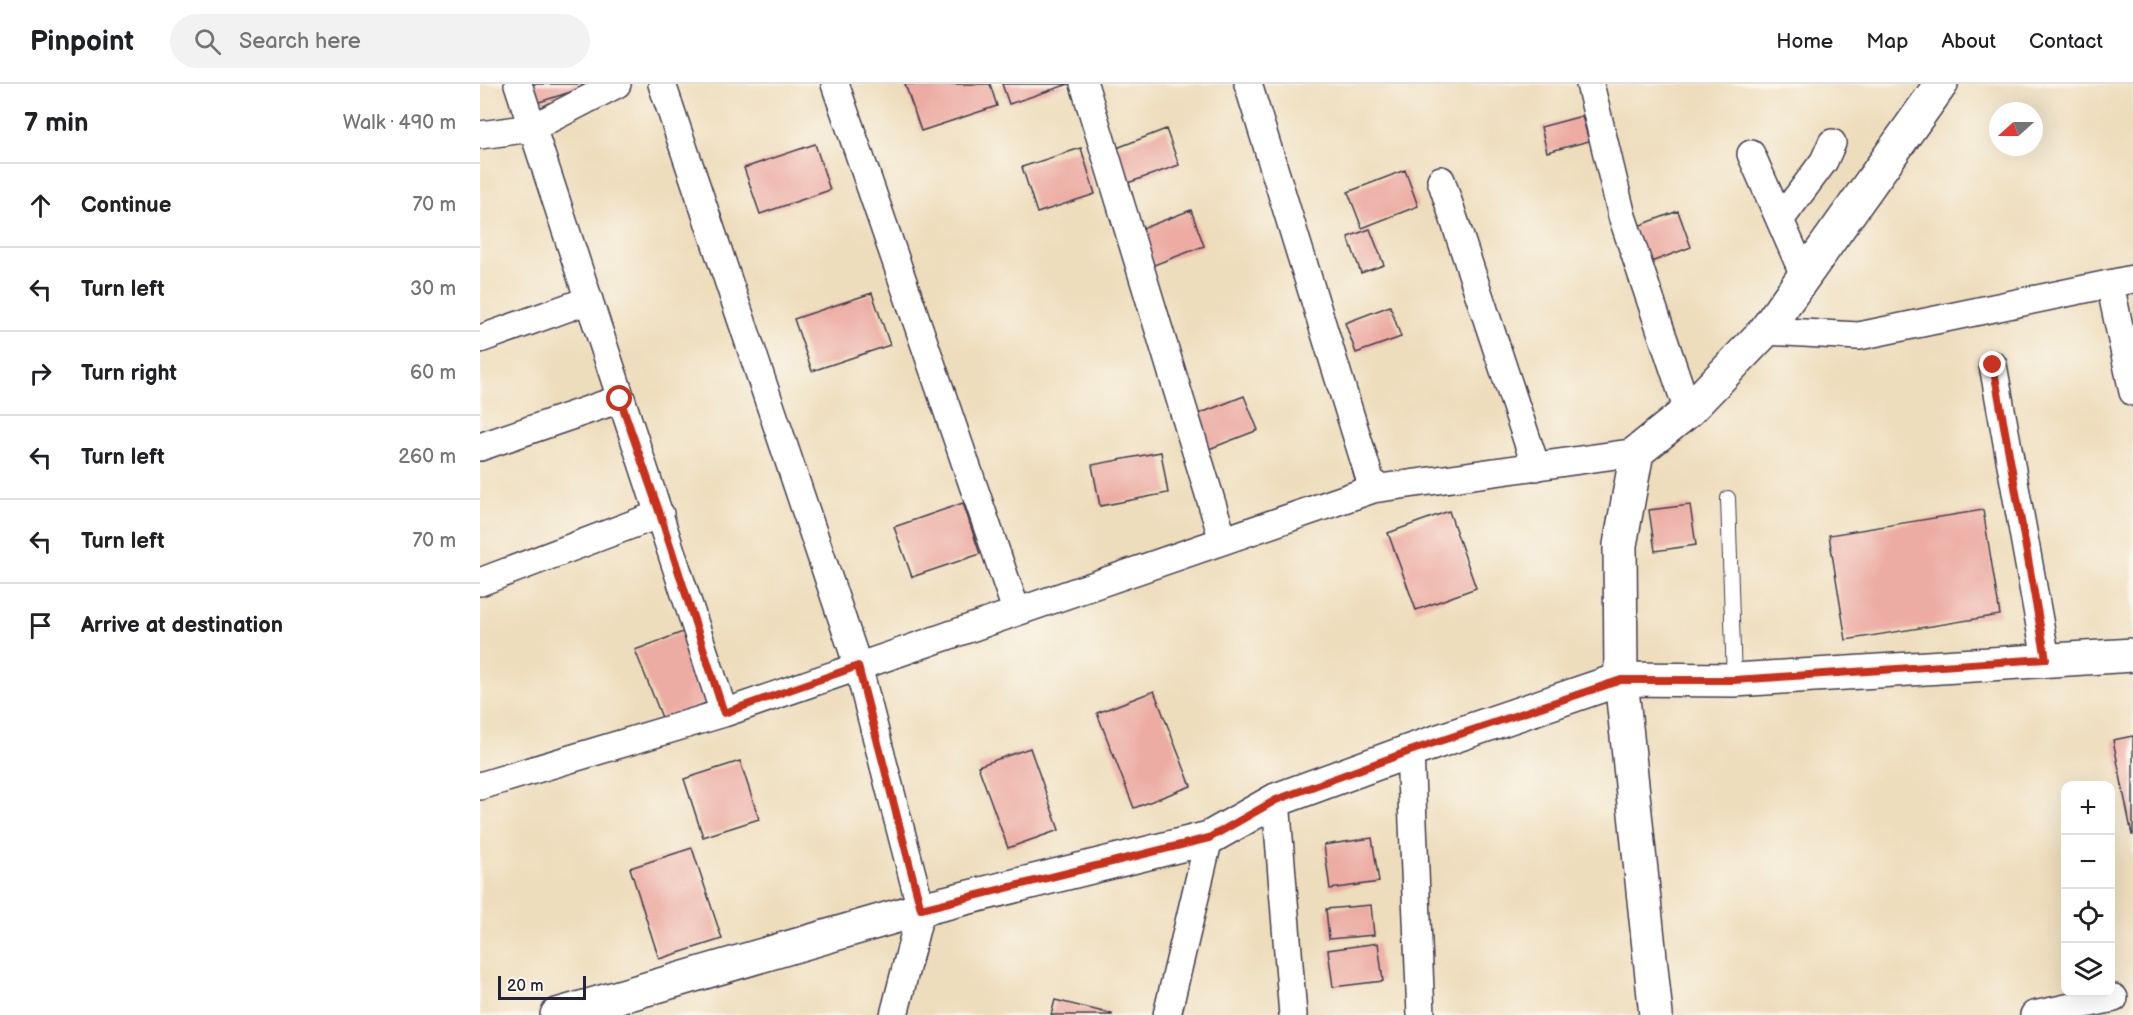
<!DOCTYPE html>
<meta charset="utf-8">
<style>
body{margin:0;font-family:"Balsamiq Sans",sans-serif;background:#f2f2f2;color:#202124}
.controls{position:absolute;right:18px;bottom:18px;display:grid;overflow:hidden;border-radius:12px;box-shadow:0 6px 24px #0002}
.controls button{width:54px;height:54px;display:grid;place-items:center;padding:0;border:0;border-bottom:2px solid #e0e0e0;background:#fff;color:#202124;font:30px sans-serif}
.compass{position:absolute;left:1509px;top:18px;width:54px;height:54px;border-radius:50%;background:#fff;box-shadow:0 6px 24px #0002;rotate:249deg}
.scale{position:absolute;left:18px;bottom:15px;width:88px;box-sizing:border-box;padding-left:6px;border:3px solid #22223b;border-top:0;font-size:16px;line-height:21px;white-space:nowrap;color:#22223b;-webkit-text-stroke:4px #fbf7ec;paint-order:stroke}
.stop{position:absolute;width:18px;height:18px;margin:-14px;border:4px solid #c8321e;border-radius:50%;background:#fff}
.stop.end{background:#c8321e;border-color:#fff;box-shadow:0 2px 6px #0008}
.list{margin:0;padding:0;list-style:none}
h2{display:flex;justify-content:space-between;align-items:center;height:78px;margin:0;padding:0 24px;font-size:26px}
h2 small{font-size:20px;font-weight:400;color:#757577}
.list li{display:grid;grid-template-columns:39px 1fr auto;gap:18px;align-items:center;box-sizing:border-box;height:84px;padding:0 24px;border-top:2px solid #e0e0e0}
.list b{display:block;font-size:22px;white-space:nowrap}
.list em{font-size:20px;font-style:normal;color:#757577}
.icon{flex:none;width:33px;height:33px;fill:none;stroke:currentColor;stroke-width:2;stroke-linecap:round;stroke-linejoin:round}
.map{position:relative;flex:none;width:1653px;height:931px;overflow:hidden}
header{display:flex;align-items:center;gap:36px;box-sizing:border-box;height:84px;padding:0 30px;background:#fff;border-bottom:2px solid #e0e0e0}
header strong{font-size:28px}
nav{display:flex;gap:33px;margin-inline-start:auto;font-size:21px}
.search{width:420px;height:54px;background:#f2f2f2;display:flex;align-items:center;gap:15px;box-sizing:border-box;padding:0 21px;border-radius:33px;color:#757577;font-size:22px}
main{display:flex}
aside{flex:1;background:#fff}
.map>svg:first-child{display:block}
</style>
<header>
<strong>Pinpoint</strong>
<div class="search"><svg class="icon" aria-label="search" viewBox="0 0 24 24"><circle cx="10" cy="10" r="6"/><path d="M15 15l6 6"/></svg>Search here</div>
<nav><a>Home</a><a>Map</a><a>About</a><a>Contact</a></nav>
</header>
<main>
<aside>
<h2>7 min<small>Walk · 490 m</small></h2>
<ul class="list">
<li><svg class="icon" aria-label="ahead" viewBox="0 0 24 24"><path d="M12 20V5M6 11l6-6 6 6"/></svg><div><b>Continue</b></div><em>70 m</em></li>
<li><svg class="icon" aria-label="left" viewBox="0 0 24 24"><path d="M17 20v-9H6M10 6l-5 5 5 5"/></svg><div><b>Turn left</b></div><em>30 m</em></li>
<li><svg class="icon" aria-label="right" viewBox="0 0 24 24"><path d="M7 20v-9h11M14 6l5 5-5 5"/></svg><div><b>Turn right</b></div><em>60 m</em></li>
<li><svg class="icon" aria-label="left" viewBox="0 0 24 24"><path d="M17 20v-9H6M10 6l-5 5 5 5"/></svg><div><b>Turn left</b></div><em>260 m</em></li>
<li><svg class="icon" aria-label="left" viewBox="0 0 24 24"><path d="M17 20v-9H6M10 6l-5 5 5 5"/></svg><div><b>Turn left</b></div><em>70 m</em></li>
<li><svg class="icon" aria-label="arrive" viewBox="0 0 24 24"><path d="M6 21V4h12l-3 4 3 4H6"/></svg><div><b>Arrive at destination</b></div></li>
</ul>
</aside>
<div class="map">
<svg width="1653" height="931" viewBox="0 0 1653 931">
<rect width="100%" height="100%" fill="#fbf7ec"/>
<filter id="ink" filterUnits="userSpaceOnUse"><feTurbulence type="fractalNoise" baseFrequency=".0167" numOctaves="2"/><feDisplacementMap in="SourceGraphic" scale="12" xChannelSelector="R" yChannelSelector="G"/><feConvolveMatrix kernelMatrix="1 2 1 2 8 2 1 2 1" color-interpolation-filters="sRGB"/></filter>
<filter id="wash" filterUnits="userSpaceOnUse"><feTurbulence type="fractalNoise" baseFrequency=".008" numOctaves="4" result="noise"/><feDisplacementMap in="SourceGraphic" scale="24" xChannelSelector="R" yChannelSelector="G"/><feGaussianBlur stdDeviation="1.35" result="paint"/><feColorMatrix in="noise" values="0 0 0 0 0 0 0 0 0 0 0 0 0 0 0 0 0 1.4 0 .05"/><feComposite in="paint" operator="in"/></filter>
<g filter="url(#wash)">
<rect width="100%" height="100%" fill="#eeddbc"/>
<g id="blocks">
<path fill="#ecaca3" d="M 50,0 L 102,0 L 103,4 L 56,19 Z
M 425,0 L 510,0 L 517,22 L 441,47 Z
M 522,0 L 589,0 L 529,20 Z
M 1102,32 L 1109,57 L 1067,68 L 1061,43 Z
M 686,45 L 699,81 L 642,101 L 629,67 Z
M 335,60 L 350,106 L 280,130 L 264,84 Z
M 601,64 L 615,110 L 557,129 L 542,83 Z
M 925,86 L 938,122 L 882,144 L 868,108 Z
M 711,126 L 724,162 L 674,181 L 661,145 Z
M 1198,127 L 1211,163 L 1163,181 L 1150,145 Z
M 890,145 L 904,181 L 881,189 L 868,153 Z
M 392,209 L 410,261 L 332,287 L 314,235 Z
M 910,222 L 921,253 L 876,269 L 865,239 Z
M 764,312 L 778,346 L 729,365 L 716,331 Z
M 681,368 L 688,409 L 620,422 L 612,381 Z
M 483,419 L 500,470 L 432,493 L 414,443 Z
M 1210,421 L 1216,461 L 1175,467 L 1169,426 Z
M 1503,426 L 1520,531 L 1366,556 L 1349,451 Z
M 969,427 L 996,504 L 936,526 L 908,449 Z
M 203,548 L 231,617 L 183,636 L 155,566 Z
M 674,607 L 711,702 L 654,724 L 617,629 Z
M 1653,652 L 1653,751 L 1652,751 L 1633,656 Z
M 550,664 L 579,746 L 528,764 L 498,682 Z
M 260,677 L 279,735 L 223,753 L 204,695 Z
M 892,754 L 899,798 L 850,805 L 844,761 Z
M 212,764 L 242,855 L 179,875 L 150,784 Z
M 891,821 L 894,851 L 849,855 L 846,825 Z
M 898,859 L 903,897 L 853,903 L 848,866 Z
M 575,916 L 632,930 L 632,931 L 571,931 Z"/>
</g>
</g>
<g filter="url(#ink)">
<use href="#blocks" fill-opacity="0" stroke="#413e4e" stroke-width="1.5"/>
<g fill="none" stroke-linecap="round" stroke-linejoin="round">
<g stroke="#413e4e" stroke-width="16">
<path id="service" d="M 1248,414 L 1254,596"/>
</g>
<g stroke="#413e4e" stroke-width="30">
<path id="minor" d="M 38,0 L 244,629
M 182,0 L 378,582 L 441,825 L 414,931
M 355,0 L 536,526
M 604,0 L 743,456
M 768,0 L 893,405
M 1110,0 L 1142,132 L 1208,327
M 0,51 L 52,44 L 137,0
M 1271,70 L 1324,191
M 961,96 L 1056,383
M 1300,136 L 1344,77 L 1352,59
M 1630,200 L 1653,308
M 1285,247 L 1379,252 L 1653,195
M 0,255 L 109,216
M 1513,281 L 1566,575
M 0,363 L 140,315
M 0,498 L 180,430
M 930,667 L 941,931
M 0,702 L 244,629 L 893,405 L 1157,368
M 796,716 L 813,931
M 687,931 L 729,754
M 1554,931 L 1634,914"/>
</g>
<g stroke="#413e4e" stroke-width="36">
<path id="tertiary" d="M 77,931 L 441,825 L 729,754 L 796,716 L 930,667 L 1141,595 L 1254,596 L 1653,571
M 1176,931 L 1141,595 L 1140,461 L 1157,368 L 1208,327 L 1285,247 L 1461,0"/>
</g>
<use href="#service" stroke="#fff" stroke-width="14"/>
<use href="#minor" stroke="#fff" stroke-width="27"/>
<use href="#tertiary" stroke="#fff" stroke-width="33"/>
</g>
</g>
<g fill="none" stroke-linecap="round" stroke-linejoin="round" filter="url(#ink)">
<path stroke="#c8321e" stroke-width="8" d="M 140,315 L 180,430 L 244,629 L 378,582 L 441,825 L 729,754 L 796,716 L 930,667 L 1141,596 L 1254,596 L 1566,575 L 1513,281"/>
</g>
</svg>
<div class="controls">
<button>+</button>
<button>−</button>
<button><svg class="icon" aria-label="locate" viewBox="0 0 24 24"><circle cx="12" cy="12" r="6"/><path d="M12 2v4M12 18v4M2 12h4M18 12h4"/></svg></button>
<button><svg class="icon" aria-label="layers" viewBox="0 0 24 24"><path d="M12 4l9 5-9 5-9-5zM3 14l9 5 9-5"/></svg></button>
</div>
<svg class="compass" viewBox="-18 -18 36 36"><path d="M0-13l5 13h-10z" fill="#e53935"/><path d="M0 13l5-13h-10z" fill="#757577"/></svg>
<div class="scale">20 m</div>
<div class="stop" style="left:140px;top:315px"></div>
<div class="stop end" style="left:1513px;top:281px"></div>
</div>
</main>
